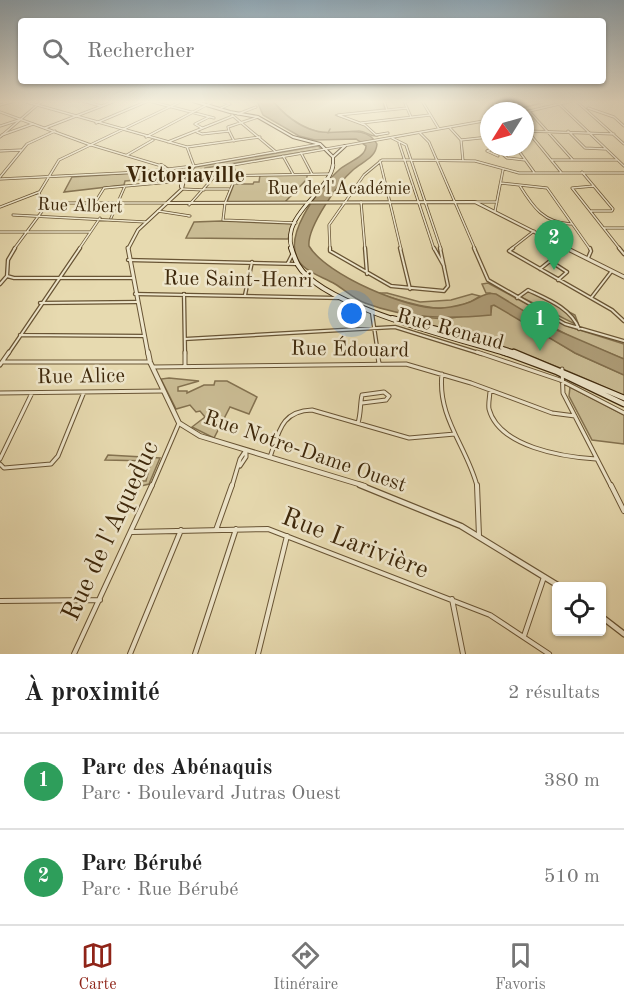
<!DOCTYPE html>
<html lang="fr">
<meta charset="utf-8">
<style>
body{margin:0;font-family:"Old Standard TT",serif;background:#f6f6f6;color:#222}
.controls{position:absolute;right:18px;bottom:18px;display:grid;overflow:hidden;border-radius:6px;box-shadow:0 2px 4px #0004}
.controls button{width:54px;height:54px;display:grid;place-items:center;padding:0;border:0;border-bottom:2px solid #e0e0e0;background:#fff;color:#222;font:30px sans-serif}
.compass{position:absolute;left:480px;top:102px;width:54px;height:54px;border-radius:50%;background:#fff;box-shadow:0 2px 4px #0004;rotate:233deg}
.you{position:absolute;left:352px;top:314px;width:21px;height:21px;margin:-15px;border:4px solid #fff;border-radius:50%;background:#1a73e8;box-shadow:0 0 0 9px #1a73e833}
.badge{display:grid;place-items:center;width:39px;height:39px;border-radius:50%;background:#8f2418;color:#fff;font-size:20px;font-weight:700}
.pin{position:absolute;translate:-50% -50px;filter:drop-shadow(0 2px 3px #0008)}
.pin::after{content:'';position:absolute;top:32px;width:21px;height:18px;background:inherit;clip-path:polygon(0 0,100% 0,50% 100%)}
.list{margin:0;padding:0;list-style:none}
h2{display:flex;justify-content:space-between;align-items:center;height:78px;margin:0;padding:0 24px;font-size:26px}
h2 small{font-size:20px;font-weight:400;color:#767676}
.list li{display:grid;grid-template-columns:39px 1fr auto;gap:18px;align-items:center;box-sizing:border-box;height:96px;padding:0 24px;border-top:2px solid #e0e0e0}
.list b{display:block;font-size:22px;white-space:nowrap}
.list p{margin:0;font-size:20px;white-space:nowrap;color:#767676}
.list em{font-size:20px;font-style:normal;color:#767676}
.icon{flex:none;width:33px;height:33px;fill:none;stroke:currentColor;stroke-width:2;stroke-linecap:round;stroke-linejoin:round}
.map{position:relative;flex:none;width:624px;height:654px;overflow:hidden}
.search{position:absolute;background:#fff;box-shadow:0 2px 4px #0004;left:18px;right:18px;top:18px;height:66px;display:flex;align-items:center;gap:15px;box-sizing:border-box;padding:0 21px;border-radius:6px;color:#767676;font-size:22px}
.sheet{height:270px;background:#fff}
nav{display:flex;justify-content:space-around;align-items:center;box-sizing:border-box;height:84px;border-top:2px solid #e0e0e0;background:#fff;font-size:16px;color:#767676}
nav a{display:grid;justify-items:center;gap:3px}
nav .on{color:#8f2418}
.map>svg:first-child{display:block}
</style>
<div class="map">
<svg width="624" height="654" viewBox="0 0 624 654">
<rect width="100%" height="100%" fill="#e7dab0"/>
<filter id="stains"><feTurbulence type="fractalNoise" baseFrequency=".00333" numOctaves="4"/><feColorMatrix values="0 0 0 0 .2 0 0 0 0 .09 0 0 0 0 .02 0 0 0 .5 -.17"/></filter>
<radialGradient id="worn" r=".72"><stop offset=".6" stop-color="#630" stop-opacity="0"/><stop offset="1" stop-color="#630" stop-opacity=".3"/></radialGradient>
<path fill="#cabc94" stroke="#847250" stroke-width="1.5" d="M 273,101 L 383,101 L 385,109 L 335,115 L 365,125 L 377,136 C 370,137 366,131 359,131 C 351,131 343,133 335,134 C 311,134 288,120 273,101 Z
M 318,146 L 322,149 L 205,168 L 203,172 L 193,173 L 193,177 L 199,177 L 184,178 L 195,167 Z
M 165,171 L 174,177 L 125,181 L 124,185 L 64,192 L 72,177 Z
M 307,174 L 307,179 L 285,202 L 227,202 L 234,184 L 253,184 L 254,182 L 259,182 L 260,175 Z
M 221,221 L 293,224 L 288,239 L 186,238 L 194,222 Z
M 488,283 L 567,326 L 624,344 L 624,359 L 573,338 L 490,293 L 486,293 L 482,284 Z
M 527,290 L 575,315 L 579,326 L 521,297 Z
M 377,293 L 387,293 L 420,302 L 451,300 L 472,294 L 480,296 C 448,319 411,304 377,293 Z
M 492,305 L 501,307 L 575,353 L 624,375 L 624,396 C 554,363 484,336 408,320 L 409,316 L 445,319 L 491,312 Z
M 169,378 L 199,381 L 178,387 L 178,391 L 187,391 L 187,393 L 204,385 L 214,385 L 215,381 L 227,381 L 257,397 L 249,414 L 230,407 L 214,438 L 192,427 L 205,417 L 200,411 L 196,412 L 190,405 L 176,409 L 161,379 Z
M 570,387 L 624,415 L 624,444 L 592,440 L 569,396 Z
M 108,455 L 160,458 L 149,484 L 141,486 L 142,481 L 146,481 L 151,461 L 105,460 Z"/>
<path fill="#ae9d78" stroke="#816e4c" stroke-width="1.5" d="M 257,101 L 273,101 C 283,114 299,127 316,131 C 336,137 365,122 377,144 C 376,158 362,162 353,170 C 339,182 307,227 309,246 C 326,275 410,311 443,308 C 452,307 462,305 470,302 C 480,298 484,292 496,294 L 552,328 L 624,359 L 624,375 L 575,353 L 494,305 L 491,306 L 491,315 C 448,319 407,319 365,303 C 354,299 345,290 335,284 C 325,278 311,274 303,266 C 276,241 320,187 340,169 C 348,162 366,157 366,146 L 356,139 L 315,140 L 299,136 L 263,115 Z"/>
<g fill="none" stroke-linecap="round" stroke-linejoin="round">
<path stroke="#816e4c" stroke-width="1.5" d="M 506,111 L 502,105 L 508,101
M 508,111 L 551,101
M 328,133 L 330,129"/>
<g stroke="#685434" stroke-width="3">
<path id="minor-far3" d="M 23,101 L 187,147 L 260,137
M 83,101 L 101,106
M 149,101 L 214,118
M 384,101 L 387,110
M 404,101 L 411,117
M 576,101 L 624,144
M 559,104 L 624,166
M 0,105 L 15,101
M 221,108 L 230,104 L 224,102 L 226,101
M 588,108 L 614,117 L 624,126
M 529,111 L 573,160
M 238,114 L 256,107
M 232,115 L 276,152
M 338,115 L 407,108
M 338,115 L 365,125 L 376,135 L 388,133
M 96,123 L 148,101
M 361,123 L 430,115
M 0,126 L 19,120
M 45,128 L 115,101
M 202,128 L 195,124 L 209,117
M 450,128 L 461,140 L 463,161
M 525,128 L 561,172
M 229,131 L 228,127 L 258,117
M 229,131 L 234,141
M 527,131 L 614,134
M 568,131 L 585,148 L 606,149
M 197,132 L 202,134 L 229,131
M 420,133 L 429,142 L 475,249
M 2,135 L 33,124
M 146,137 L 214,101
M 392,138 L 406,145 L 411,160
M 484,138 L 489,142
M 461,140 L 489,137
M 168,142 L 233,116
M 399,143 L 434,249
M 187,147 L 194,166
M 494,147 L 507,158 L 525,160
M 516,147 L 534,172
M 494,148 L 487,151 L 498,156
M 0,151 L 21,150
M 301,153 L 312,174
M 127,155 L 153,140
M 283,156 L 293,174
M 411,160 L 475,161 L 519,173 L 624,173
M 411,160 L 441,249
M 551,160 L 617,160
M 380,161 L 401,249
M 582,172 L 613,209 L 612,211 L 591,211
M 235,175 L 233,165 L 326,149
M 236,176 L 225,203 L 223,220 L 296,223
M 0,177 L 27,144 L 55,131
M 0,179 L 142,172 L 194,166 L 320,144
M 501,183 L 547,188 L 590,249
M 520,186 C 533,207 544,223 571,224
M 594,186 L 572,188 L 620,249
M 354,187 L 387,186
M 183,189 L 204,190
M 205,189 L 229,189
M 361,202 L 365,249
M 476,202 L 497,202
M 68,203 L 167,203
M 94,204 L 104,188 L 214,178
M 189,205 L 215,176 L 330,174
M 0,207 L 39,192
M 158,211 L 190,216 L 188,216
M 495,211 L 503,170
M 13,215 L 146,222
M 111,218 L 125,186
M 604,228 L 624,228
M 0,232 L 90,232
M 14,249 L 43,210 L 44,204 L 39,193 L 59,160 L 182,101
M 79,249 L 100,218
M 330,249 L 329,225 L 364,175 L 382,160 L 411,160
M 511,249 L 534,231"/>
</g>
<g stroke="#685434" stroke-width="4.5">
<path id="minor-far2" d="M 330,248 L 330,251 L 391,286 L 444,291 L 448,286 L 440,248
M 365,248 L 367,274
M 400,248 L 410,289
M 434,248 L 444,266
M 474,248 L 488,280 L 565,324 L 624,341
M 513,248 L 509,251 L 612,310 L 624,321
M 619,248 L 624,254
M 588,258 L 591,251 L 590,248
M 128,260 L 296,264
M 288,263 L 292,255
M 540,269 L 550,261 L 567,272 L 558,280
M 7,276 L 8,260 L 15,248
M 7,276 L 14,278 L 132,278
M 0,284 L 7,276
M 135,294 L 339,298
M 184,294 L 185,354
M 245,295 L 252,262
M 517,298 L 528,290 C 547,299 571,308 579,329
M 591,298 L 611,272
M 40,303 L 137,302
M 372,313 L 378,354
M 20,335 L 144,336
M 185,339 L 395,327 L 482,354
M 8,354 L 80,248"/>
</g>
<g stroke="#685434" stroke-width="5">
<path id="minor-far1" d="M 185,352 L 185,366
M 377,352 L 379,363
M 477,352 L 560,380 L 624,413
M 3,362 L 150,362
M 0,365 L 9,352
M 153,367 L 406,364 L 471,383 L 552,413 L 575,416
M 562,369 L 563,393 L 611,486
M 442,374 C 437,417 467,447 477,486
M 490,390 C 490,396 488,403 489,409 C 499,447 563,457 596,459
M 0,393 L 163,391
M 358,423 C 361,413 360,404 362,395 L 384,392 L 389,396 L 386,400 L 362,403
M 270,457 C 279,432 281,411 312,410 L 409,438 L 455,434
M 0,459 L 32,393
M 0,464 L 4,468 L 51,464 L 58,456 L 84,392
M 240,466 L 246,457 L 246,450
M 152,486 L 179,423
M 232,486 L 240,459 L 246,450"/>
</g>
<g stroke="#685434" stroke-width="6">
<path id="minor" d="M 477,485 L 479,536
M 611,485 L 624,511
M 216,530 L 232,485
M 132,532 L 268,529 L 490,615 L 549,654
M 452,599 L 463,654
M 0,601 L 100,600
M 524,636 L 544,577
M 74,654 L 152,485
M 130,654 L 181,530
M 195,654 L 236,529
M 258,654 L 287,536"/>
</g>
<g stroke="#685434" stroke-width="3">
<path id="tertiary-far4" d="M 422,101 L 439,129
M 0,112 L 88,144 L 165,167
M 525,112 L 572,101
M 0,137 L 42,101
M 326,149 L 489,120"/>
</g>
<g stroke="#685434" stroke-width="4">
<path id="tertiary-far3" d="M 171,171 L 181,180 L 181,187
M 183,178 L 194,166
M 167,203 L 475,202 L 568,249
M 128,249 L 138,230 L 182,189 L 184,180 L 161,165"/>
</g>
<g stroke="#685434" stroke-width="5">
<path id="tertiary-far2" d="M 128,248 L 148,354
M 566,248 L 624,277"/>
</g>
<g stroke="#685434" stroke-width="6">
<path id="tertiary-far1" d="M 148,352 L 150,362 L 179,423 L 200,436 L 365,486"/>
</g>
<g stroke="#685434" stroke-width="7">
<path id="tertiary" d="M 360,485 L 461,526 L 559,586
M 602,617 L 624,634"/>
</g>
<g stroke="#3e280b" stroke-width="4">
<path id="secondary-far3" d="M 193,101 L 230,112 L 258,117 L 293,137 L 320,144 L 333,157 L 333,167
M 333,157 L 345,146"/>
</g>
<g stroke="#3e280b" stroke-width="4.5">
<path id="secondary-far2" d="M 292,249 C 280,215 330,191 333,165"/>
</g>
<g stroke="#3e280b" stroke-width="6">
<path id="secondary-far1" d="M 291,248 C 293,253 295,260 298,265 C 322,307 460,339 508,354
M 392,318 L 453,333 L 518,354"/>
</g>
<g stroke="#3e280b" stroke-width="7">
<path id="secondary" d="M 503,352 L 557,372 L 624,404
M 514,352 L 624,398"/>
</g>
<use href="#minor-far3" stroke="#efe7cc" stroke-width="1.5"/>
<use href="#minor-far2" stroke="#efe7cc" stroke-width="2"/>
<use href="#minor-far1" stroke="#efe7cc" stroke-width="3"/>
<use href="#minor" stroke="#efe7cc" stroke-width="4"/>
<use href="#tertiary-far4" stroke="#efe7cc" stroke-width="1.5"/>
<use href="#tertiary-far3" stroke="#efe7cc" stroke-width="2"/>
<use href="#tertiary-far2" stroke="#efe7cc" stroke-width="3"/>
<use href="#tertiary-far1" stroke="#efe7cc" stroke-width="4"/>
<use href="#tertiary" stroke="#efe7cc" stroke-width="4.5"/>
<use href="#secondary-far3" stroke="#efe7cc" stroke-width="2"/>
<use href="#secondary-far2" stroke="#efe7cc" stroke-width="3"/>
<use href="#secondary-far1" stroke="#efe7cc" stroke-width="4"/>
<use href="#secondary" stroke="#efe7cc" stroke-width="4.5"/>
</g>
<linearGradient id="sky" x2="0" y2="1"><stop stop-color="#91abbb"/><stop offset="0.53" stop-color="#f4eedb"/><stop offset="1" stop-color="#f4eedb" stop-opacity="0"/></linearGradient>
<rect width="624" height="192" fill="url(#sky)"/>
<g text-anchor="middle" dominant-baseline="central" stroke-width="5" stroke-linejoin="round" paint-order="stroke">
<g font-size="18" fill="#3e280b" stroke="#efe7cc">
<text x="339" y="189">Rue de l'Académie</text>
<text transform="translate(80 206) rotate(2)">Rue Albert</text>
</g>
<g font-size="21" fill="#3e280b" stroke="#efe7cc">
<text transform="translate(238 280) rotate(1)">Rue Saint-Henri</text>
<text transform="translate(450 330) rotate(15)">Rue Renaud</text>
<text transform="translate(350 350) rotate(1)">Rue Édouard</text>
<text transform="translate(81 377) rotate(-1)">Rue Alice</text>
<text transform="translate(305 452) rotate(19)">Rue Notre-Dame Ouest</text>
</g>
<g font-size="22" font-weight="bold" fill="#3e280b" stroke="#efe7cc">
<text x="185" y="176">Victoriaville</text>
</g>
<g font-size="26" fill="#3e280b" stroke="#efe7cc">
<text transform="translate(111 531) rotate(-65)">Rue de l'Aqueduc</text>
<text transform="translate(355 544) rotate(21)">Rue Larivière</text>
</g>
</g>
<rect width="100%" height="100%" filter="url(#stains)"/>
<rect width="100%" height="100%" fill="url(#worn)"/>
</svg>
<div class="controls">
<button><svg class="icon" aria-label="locate" viewBox="0 0 24 24"><circle cx="12" cy="12" r="6"/><path d="M12 2v4M12 18v4M2 12h4M18 12h4"/></svg></button>
</div>
<svg class="compass" viewBox="-18 -18 36 36"><path d="M0-13l5 13h-10z" fill="#e53935"/><path d="M0 13l5-13h-10z" fill="#767676"/></svg>
<div class="you"></div>
<div class="pin badge" style="left:540px;top:351px;background:#2e9e5b">1</div>
<div class="pin badge" style="left:554px;top:270px;background:#2e9e5b">2</div>
<div class="search"><svg class="icon" aria-label="search" viewBox="0 0 24 24"><circle cx="10" cy="10" r="6"/><path d="M15 15l6 6"/></svg>Rechercher</div>
</div>
<section class="sheet">
<h2>À proximité<small>2 résultats</small></h2>
<ul class="list">
<li><span class="badge" style="background:#2e9e5b">1</span><div><b>Parc des Abénaquis</b><p>Parc · Boulevard Jutras Ouest</p></div><em>380 m</em></li>
<li><span class="badge" style="background:#2e9e5b">2</span><div><b>Parc Bérubé</b><p>Parc · Rue Bérubé</p></div><em>510 m</em></li>
</ul>
</section>
<nav>
<a class="on"><svg class="icon" aria-label="map" viewBox="0 0 24 24"><path d="M3 6l6-2 6 2 6-2v14l-6 2-6-2-6 2zM9 4v14M15 6v14"/></svg>Carte</a>
<a><svg class="icon" aria-label="directions" viewBox="0 0 24 24"><path d="M12 3l9 9-9 9-9-9zM9 14v-3h6M13 9l2 2-2 2"/></svg>Itinéraire</a>
<a><svg class="icon" aria-label="saved" viewBox="0 0 24 24"><path d="M7 4h10v16l-5-4-5 4z"/></svg>Favoris</a>
</nav>
